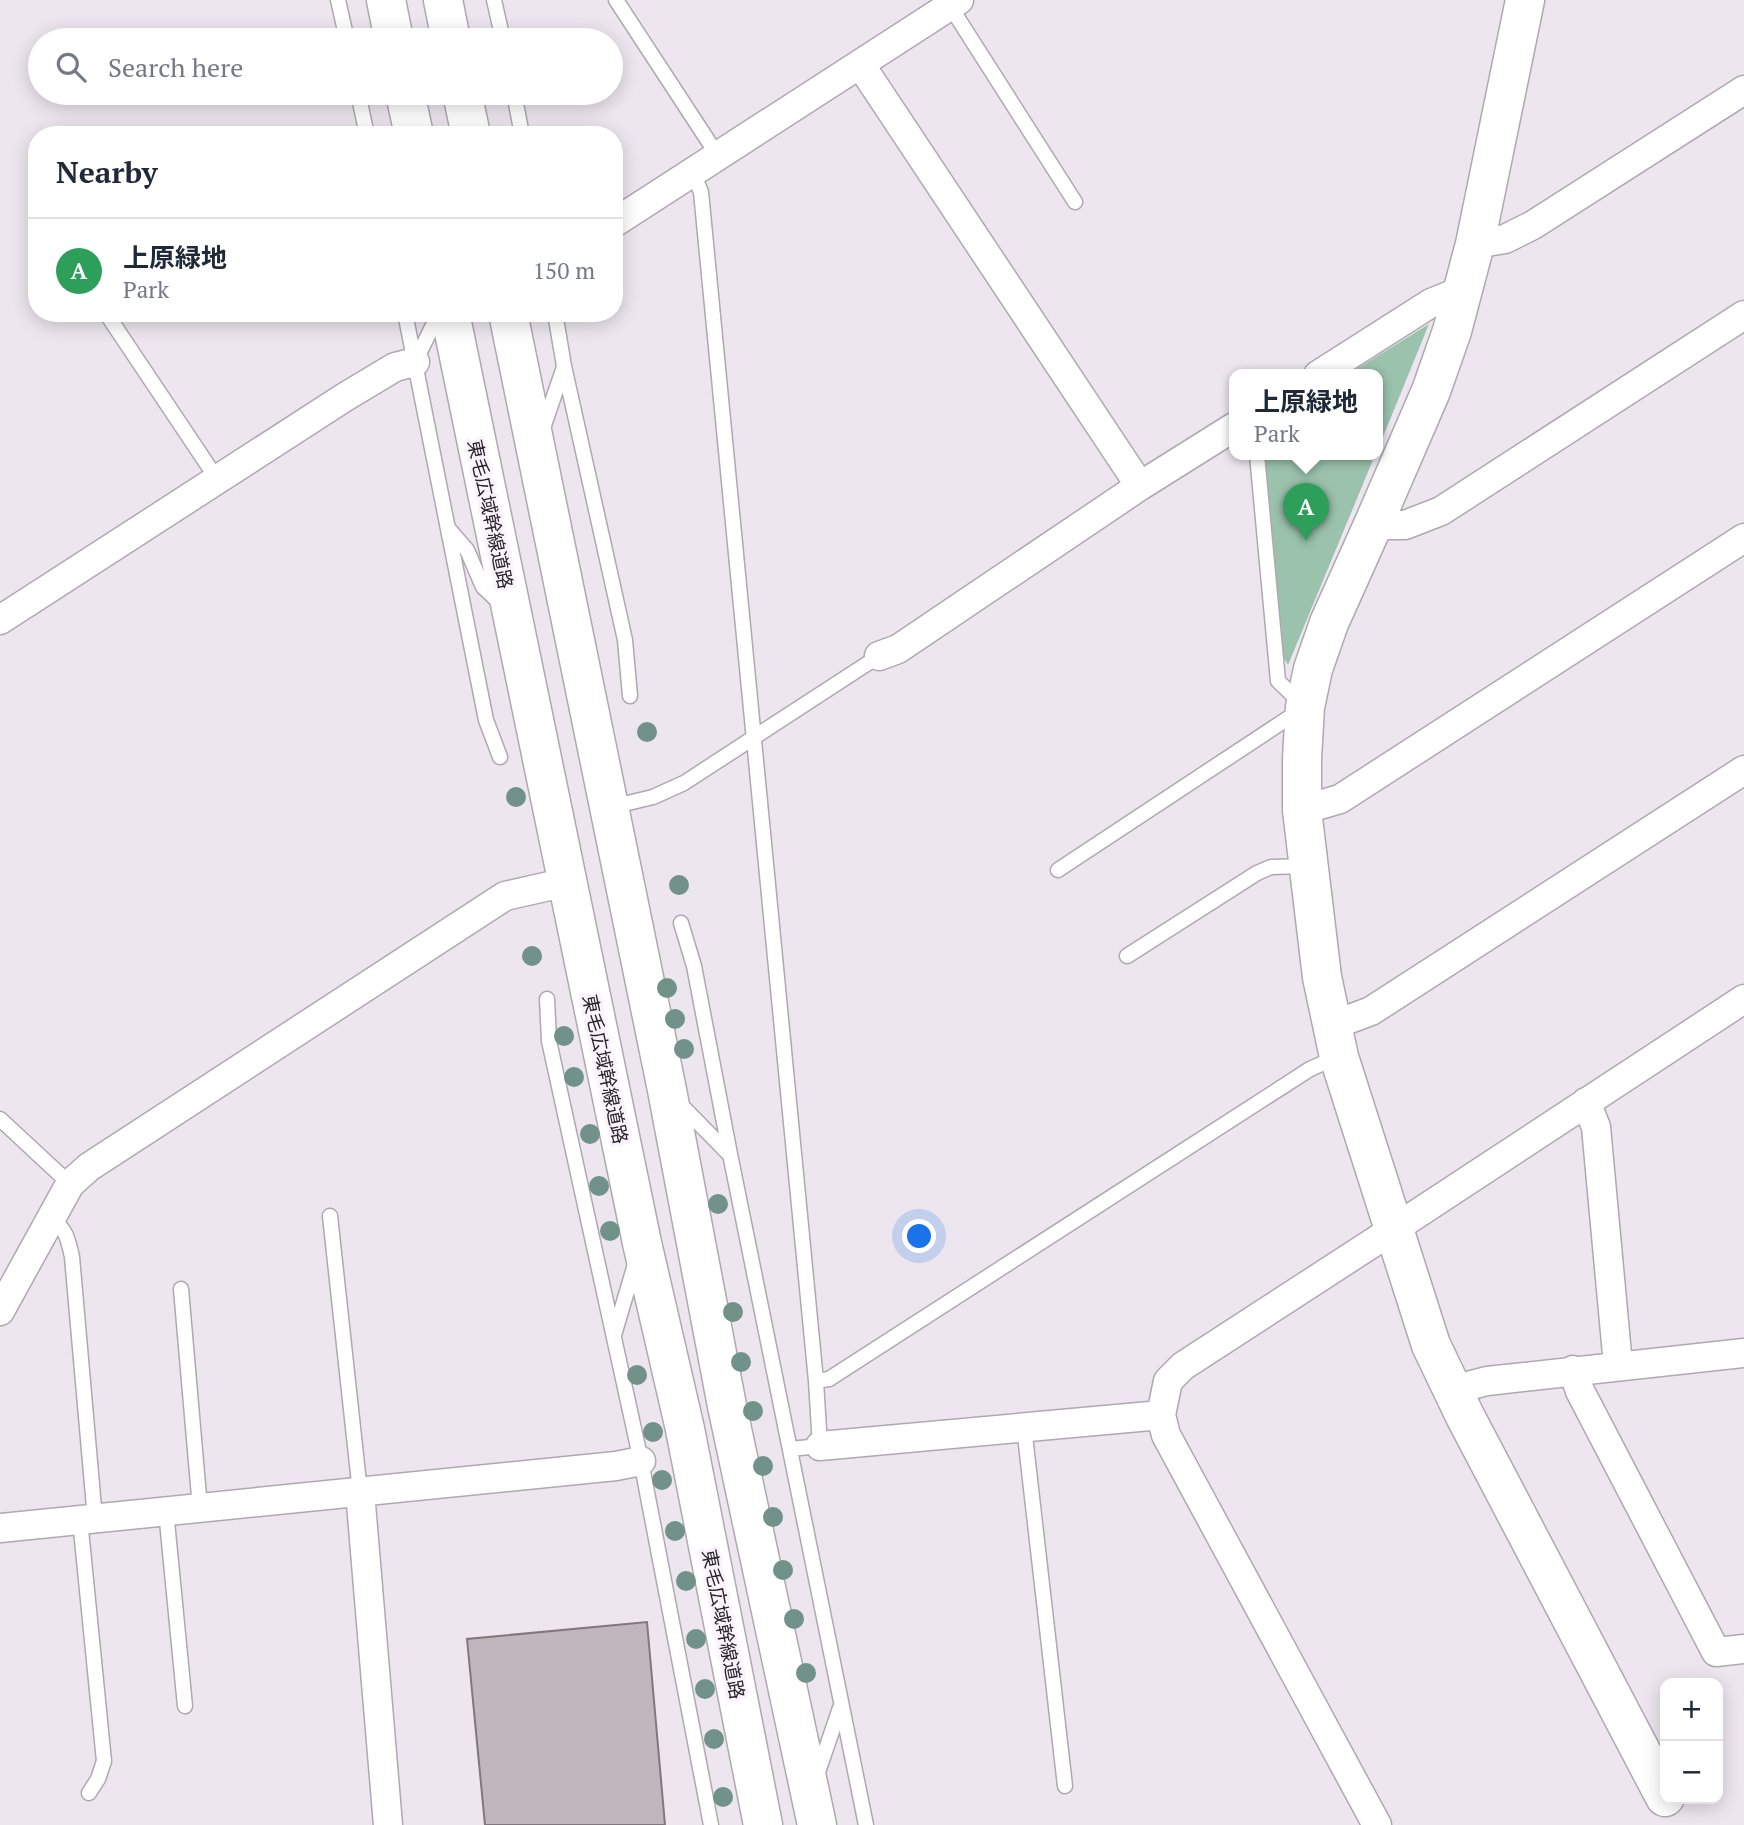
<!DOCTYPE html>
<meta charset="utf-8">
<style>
body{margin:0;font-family:"PT Serif","Noto Sans JP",serif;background:#f2f2f3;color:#1f2937}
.controls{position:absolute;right:21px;bottom:21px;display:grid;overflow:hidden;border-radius:14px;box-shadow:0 4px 18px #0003}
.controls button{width:63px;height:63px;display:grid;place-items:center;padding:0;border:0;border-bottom:2px solid #e0e1e3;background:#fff;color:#1f2937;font:35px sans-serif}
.you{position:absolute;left:920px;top:1237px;width:24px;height:24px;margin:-18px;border:5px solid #fff;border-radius:50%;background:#1a73e8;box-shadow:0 0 0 10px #1a73e833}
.badge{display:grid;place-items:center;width:46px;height:46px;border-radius:50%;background:#326e58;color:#fff;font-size:23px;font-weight:700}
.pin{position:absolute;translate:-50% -58px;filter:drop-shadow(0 2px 4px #0008)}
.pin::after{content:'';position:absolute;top:37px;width:24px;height:21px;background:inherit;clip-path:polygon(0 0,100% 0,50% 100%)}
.popup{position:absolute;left:1229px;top:369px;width:154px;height:91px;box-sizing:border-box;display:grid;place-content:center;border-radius:14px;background:#fff;filter:drop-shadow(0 2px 5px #0005);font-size:23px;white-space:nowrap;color:#747a83}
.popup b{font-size:26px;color:#1f2937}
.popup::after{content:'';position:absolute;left:50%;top:100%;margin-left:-14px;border:14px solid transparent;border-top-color:#fff}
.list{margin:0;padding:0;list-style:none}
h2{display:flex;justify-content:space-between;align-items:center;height:91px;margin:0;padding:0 28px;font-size:30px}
h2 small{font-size:23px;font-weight:400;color:#747a83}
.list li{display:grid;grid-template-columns:46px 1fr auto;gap:21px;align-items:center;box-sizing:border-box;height:105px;padding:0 28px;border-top:2px solid #e0e1e3}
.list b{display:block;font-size:26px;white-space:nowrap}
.list p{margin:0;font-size:23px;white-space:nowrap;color:#747a83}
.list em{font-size:23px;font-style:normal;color:#747a83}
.icon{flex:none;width:38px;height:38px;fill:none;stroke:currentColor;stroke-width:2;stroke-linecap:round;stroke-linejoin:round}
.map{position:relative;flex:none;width:1744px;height:1825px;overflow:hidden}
.search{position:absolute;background:#fff;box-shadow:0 4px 18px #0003;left:28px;top:28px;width:595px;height:77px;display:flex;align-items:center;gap:18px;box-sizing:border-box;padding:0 24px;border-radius:38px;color:#747a83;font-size:26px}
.panel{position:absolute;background:#fff;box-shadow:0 4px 18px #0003;left:28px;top:126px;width:595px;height:196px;border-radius:28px}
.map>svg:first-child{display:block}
</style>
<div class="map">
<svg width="1744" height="1825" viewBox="0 0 1744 1825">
<rect width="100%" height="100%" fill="#ede6ef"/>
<path fill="#9bc2ad" d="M 1429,324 L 1378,449 L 1378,375 L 1347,375 Z
M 1265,455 L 1375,455 L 1288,665 L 1282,655 Z"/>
<path fill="#c1b6bc" stroke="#81777d" stroke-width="2" d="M 647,1622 L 665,1825 L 485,1825 L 467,1639 Z"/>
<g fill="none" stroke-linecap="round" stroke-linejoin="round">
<g stroke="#afa8b1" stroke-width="17">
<path id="lane" d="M 338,0 L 347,40
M 494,0 L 503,40
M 616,0 L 718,156
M 950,6 L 1075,202
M 358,93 L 367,135
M 514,93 L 522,135
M 693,173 L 701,192 L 816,1381 L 820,1446 L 790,1449
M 106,313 L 217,479
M 405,313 L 486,720 L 500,757
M 555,313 L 564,366 L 625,640 L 630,696
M 415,362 L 439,313
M 542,431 L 564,367
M 448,528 L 467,550 L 483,587 L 500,603
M 611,807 L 653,797 L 684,783 L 879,656
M 1058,870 L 1305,707 L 1278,681 L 1257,455
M 681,923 L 694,966 L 730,1154 L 866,1825
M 1127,956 L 1257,873 L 1271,867 L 1306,866
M 547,999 L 549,1041 L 641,1461 L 711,1825
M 680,1104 L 729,1154
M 0,1119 L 70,1184
M 330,1216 L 360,1492
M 50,1217 C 66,1229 68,1238 72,1257 L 95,1519
M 181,1289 L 200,1508
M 614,1335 L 636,1261
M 816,1381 L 829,1379 L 1310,1069 L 1337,1057
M 1024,1427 L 1065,1786
M 166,1511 L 185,1706
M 80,1520 L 104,1761 L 98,1779 L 89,1793
M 817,1775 L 840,1708"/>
</g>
<g stroke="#afa8b1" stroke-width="31">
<path id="street" d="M 860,64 L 1140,486
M 614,223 L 959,0
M 1475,244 L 1505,239 L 1533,225 L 1744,90
M 1318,375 L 1431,303 L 1463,290
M 1373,525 L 1405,525 L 1441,511 L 1744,315
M 0,620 L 345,397 L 395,367 L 415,362
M 879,656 L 898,649 L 1140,486 L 1234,427
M 1302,810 L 1340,799 L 1744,538
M 1331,1026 L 1371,1011 L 1744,770
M 1586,1102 L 1596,1127 L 1618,1365
M 0,1311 L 70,1184 L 89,1167 L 505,896 L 567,882
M 1573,1370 L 1580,1391 L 1716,1652 L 1744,1649
M 1452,1390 L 1487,1381 L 1744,1353
M 820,1446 L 1161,1415
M 360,1492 L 388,1825
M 0,1528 L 616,1466 L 641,1461
M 1377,1825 L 1166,1435 L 1161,1415 L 1168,1381 L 1183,1366 L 1394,1229 L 1744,999"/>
</g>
<g stroke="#afa8b1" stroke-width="41">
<path id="secondary" d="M 1525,0 L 1475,244 L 1452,331 L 1431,391 L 1373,525 L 1329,623 L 1313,669 L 1305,707 L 1302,759 L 1302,810 L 1322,977 L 1339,1057 L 1431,1345 L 1465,1416 L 1665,1797"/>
</g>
<g stroke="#afa8b1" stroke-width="41">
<path id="highway" d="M 386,0 L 394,40
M 443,0 L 451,40
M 405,93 L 414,135
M 462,93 L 471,135
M 450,313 L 642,1243 L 685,1429 L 763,1825
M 508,313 L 667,1090 L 727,1406 L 817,1825"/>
</g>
<use href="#lane" stroke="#fff" stroke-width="14"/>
<use href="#street" stroke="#fff" stroke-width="28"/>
<use href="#secondary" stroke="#fff" stroke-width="38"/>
<use href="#highway" stroke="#fff" stroke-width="38"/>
</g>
<g fill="#719288">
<circle cx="647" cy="732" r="10"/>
<circle cx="516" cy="797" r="10"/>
<circle cx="679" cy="885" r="10"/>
<circle cx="532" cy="956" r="10"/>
<circle cx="667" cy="988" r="10"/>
<circle cx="675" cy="1019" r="10"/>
<circle cx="564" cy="1036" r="10"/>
<circle cx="684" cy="1049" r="10"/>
<circle cx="574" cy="1077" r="10"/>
<circle cx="590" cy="1134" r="10"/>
<circle cx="599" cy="1186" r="10"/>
<circle cx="718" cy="1204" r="10"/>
<circle cx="610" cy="1231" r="10"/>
<circle cx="733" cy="1312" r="10"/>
<circle cx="741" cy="1362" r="10"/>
<circle cx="637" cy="1375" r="10"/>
<circle cx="753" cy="1411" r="10"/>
<circle cx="653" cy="1432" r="10"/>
<circle cx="763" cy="1466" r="10"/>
<circle cx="662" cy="1480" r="10"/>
<circle cx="773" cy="1517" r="10"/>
<circle cx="675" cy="1531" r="10"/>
<circle cx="783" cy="1570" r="10"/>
<circle cx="686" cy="1581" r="10"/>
<circle cx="794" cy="1619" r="10"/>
<circle cx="696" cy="1639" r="10"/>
<circle cx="806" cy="1673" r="10"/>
<circle cx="705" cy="1689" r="10"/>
<circle cx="714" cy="1739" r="10"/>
<circle cx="723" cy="1797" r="10"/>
</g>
<g text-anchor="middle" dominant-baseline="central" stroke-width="7" stroke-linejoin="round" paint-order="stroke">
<g font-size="19" fill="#272528" stroke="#fbf3fc">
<text transform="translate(491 514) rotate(78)">東毛広域幹線道路</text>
<text transform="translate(606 1069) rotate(78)">東毛広域幹線道路</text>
<text transform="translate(724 1624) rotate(79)">東毛広域幹線道路</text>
</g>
</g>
</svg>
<div class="controls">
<button>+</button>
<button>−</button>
</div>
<div class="you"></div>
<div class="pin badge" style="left:1306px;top:541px;background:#2e9e5b">A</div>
<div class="popup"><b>上原緑地</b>Park</div>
<div class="search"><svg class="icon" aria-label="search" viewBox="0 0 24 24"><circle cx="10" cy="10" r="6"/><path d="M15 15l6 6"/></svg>Search here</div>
<section class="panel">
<h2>Nearby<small></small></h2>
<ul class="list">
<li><span class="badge" style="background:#2e9e5b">A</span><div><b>上原緑地</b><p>Park</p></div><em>150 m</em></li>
</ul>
</section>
</div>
